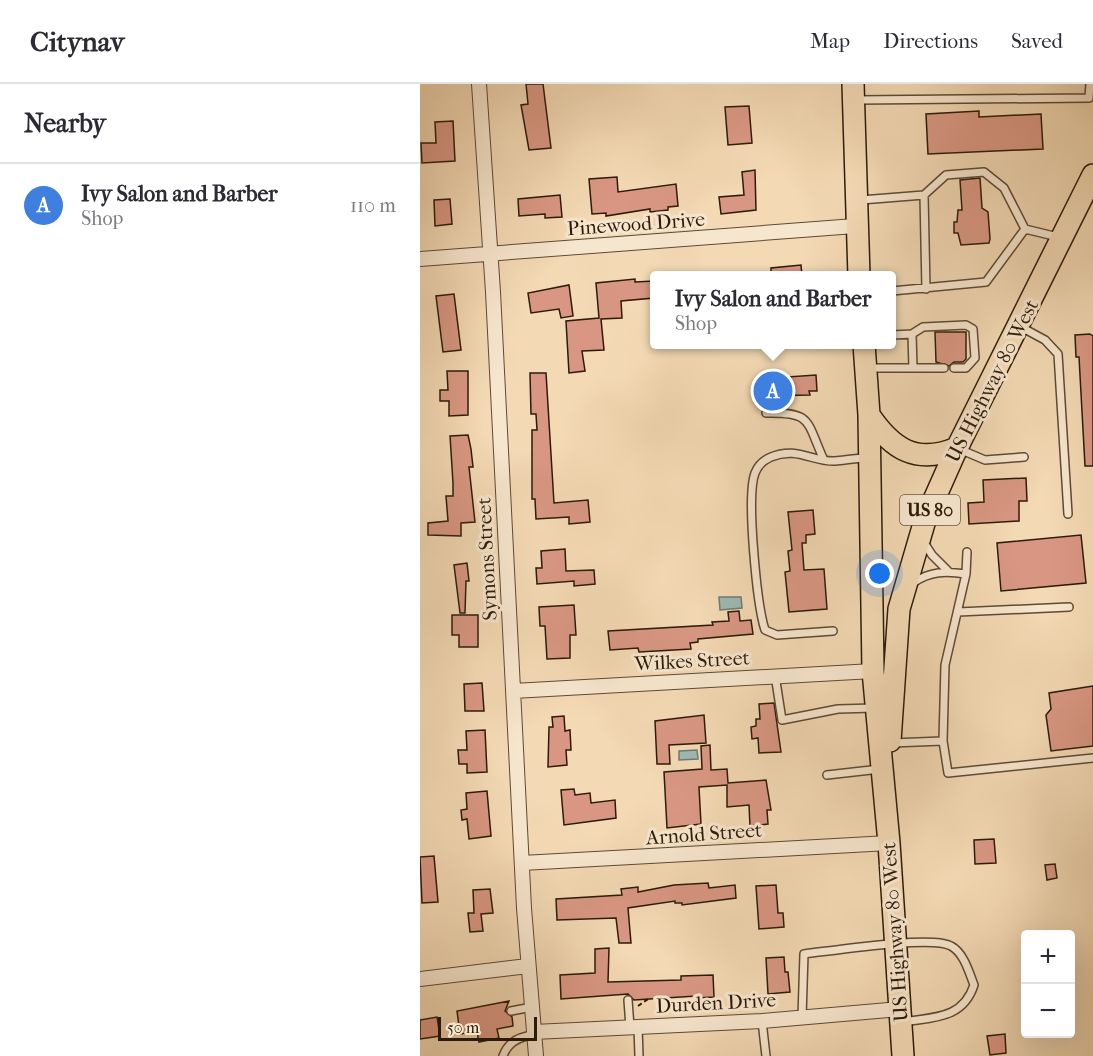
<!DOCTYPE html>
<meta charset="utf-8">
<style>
body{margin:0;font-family:"IM FELL French Canon",serif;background:#f7f7f7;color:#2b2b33}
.controls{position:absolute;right:18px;bottom:18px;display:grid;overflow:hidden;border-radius:6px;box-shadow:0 6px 24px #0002}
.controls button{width:54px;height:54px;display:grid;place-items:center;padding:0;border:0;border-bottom:2px solid #e1e1e2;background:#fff;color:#2b2b33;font:30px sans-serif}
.scale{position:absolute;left:18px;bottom:15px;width:99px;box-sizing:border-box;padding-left:6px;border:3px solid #2c1b08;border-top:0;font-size:16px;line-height:21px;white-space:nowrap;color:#2c1b08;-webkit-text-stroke:4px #f7e6ce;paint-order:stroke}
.you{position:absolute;left:460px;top:490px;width:21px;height:21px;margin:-15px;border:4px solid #fff;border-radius:50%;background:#1a73e8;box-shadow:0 0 0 9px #1a73e833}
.badge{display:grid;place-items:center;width:39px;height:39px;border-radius:50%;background:#ea580c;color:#fff;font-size:20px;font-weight:700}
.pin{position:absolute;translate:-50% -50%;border:3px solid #fff;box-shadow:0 2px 6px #0006}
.popup{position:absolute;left:230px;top:187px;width:246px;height:78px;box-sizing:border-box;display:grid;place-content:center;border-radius:6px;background:#fff;filter:drop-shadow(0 2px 4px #0005);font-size:20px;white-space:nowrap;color:#7c7c81}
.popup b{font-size:22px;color:#2b2b33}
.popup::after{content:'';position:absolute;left:50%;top:100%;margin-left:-12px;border:12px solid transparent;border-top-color:#fff}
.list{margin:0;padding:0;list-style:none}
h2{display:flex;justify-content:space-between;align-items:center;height:78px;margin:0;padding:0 24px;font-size:26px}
h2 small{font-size:20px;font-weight:400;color:#7c7c81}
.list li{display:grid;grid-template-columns:39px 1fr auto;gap:18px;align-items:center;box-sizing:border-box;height:84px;padding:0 24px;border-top:2px solid #e1e1e2}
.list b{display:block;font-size:22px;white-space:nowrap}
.list p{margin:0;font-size:20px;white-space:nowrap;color:#7c7c81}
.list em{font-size:20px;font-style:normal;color:#7c7c81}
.map{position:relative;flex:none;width:673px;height:972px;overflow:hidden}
header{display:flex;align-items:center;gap:36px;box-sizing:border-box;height:84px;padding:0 30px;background:#fff;border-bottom:2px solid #e1e1e2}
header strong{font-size:28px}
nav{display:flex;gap:33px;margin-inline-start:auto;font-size:21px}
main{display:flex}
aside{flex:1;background:#fff}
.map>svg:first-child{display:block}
</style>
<header>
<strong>Citynav</strong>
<nav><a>Map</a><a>Directions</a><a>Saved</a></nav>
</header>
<main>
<aside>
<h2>Nearby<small></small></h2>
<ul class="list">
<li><span class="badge" style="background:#3f7fe0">A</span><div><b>Ivy Salon and Barber</b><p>Shop</p></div><em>110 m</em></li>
</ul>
</aside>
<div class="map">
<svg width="673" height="972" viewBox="0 0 673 972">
<rect width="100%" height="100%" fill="#f3d9b4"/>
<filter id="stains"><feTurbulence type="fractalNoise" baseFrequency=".00333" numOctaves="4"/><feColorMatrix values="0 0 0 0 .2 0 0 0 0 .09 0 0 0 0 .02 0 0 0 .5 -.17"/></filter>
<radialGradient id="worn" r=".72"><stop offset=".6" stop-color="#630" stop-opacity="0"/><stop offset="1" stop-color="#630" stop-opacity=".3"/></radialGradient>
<path fill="#9db9b5" stroke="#707a70" stroke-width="1.5" d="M 299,513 L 321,513 L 322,524 L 300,526 Z
M 277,666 L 278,675 L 259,676 L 259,667 Z"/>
<path fill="#d99783" stroke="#2c1b08" stroke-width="1.5" d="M 106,0 L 123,0 L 131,64 L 109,66 L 101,21 L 108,20 Z
M 329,22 L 332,59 L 308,61 L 305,23 Z
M 559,27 L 559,33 L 621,30 L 623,65 L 508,70 L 506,30 Z
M 33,37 L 35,77 L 2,79 L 1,59 L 16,59 L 15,38 Z
M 335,86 L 336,126 L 301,130 L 299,113 L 324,111 L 322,88 Z
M 197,93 L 198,108 L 256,100 L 258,122 L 248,123 L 248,126 L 230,128 L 230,125 L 186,132 L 186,129 L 172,130 L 169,95 Z
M 560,94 L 562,124 L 568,128 L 570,155 L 569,159 L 541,161 L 538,149 L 534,149 L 534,138 L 537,138 L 538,126 L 542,126 L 540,96 Z
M 140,111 L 142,133 L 125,134 L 125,130 L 99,132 L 98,115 Z
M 30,115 L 32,140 L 15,142 L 14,116 Z
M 381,181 L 382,192 L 351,192 L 351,184 Z
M 215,195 L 215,198 L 234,197 L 234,214 L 201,217 L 202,234 L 181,235 L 184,266 L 162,267 L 165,287 L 149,289 L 146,237 L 179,234 L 176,199 Z
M 149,201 L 153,232 L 141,234 L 139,225 L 111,229 L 108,209 Z
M 34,210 L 41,266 L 23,268 L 16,212 Z
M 515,248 L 546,248 L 546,275 L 543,278 L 534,278 L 529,282 L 516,278 Z
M 670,250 L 673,252 L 673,382 L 665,382 L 659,273 L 656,273 L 655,251 Z
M 27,287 L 48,287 L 48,331 L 29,332 L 29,317 L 20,317 L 20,306 L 28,306 Z
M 110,289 L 126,289 L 134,419 L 168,416 L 170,438 L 149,440 L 149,433 L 116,435 L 115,415 L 112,415 L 112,346 L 117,346 L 116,330 L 111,330 Z
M 396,291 L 397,307 L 389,307 L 390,311 L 342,312 L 340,295 Z
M 48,351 L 51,365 L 53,383 L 49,383 L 55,438 L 41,439 L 41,452 L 8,451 L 8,439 L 28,437 L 26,412 L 33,412 L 33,399 L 30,352 Z
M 606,394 L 607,417 L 599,417 L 599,437 L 549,440 L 548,419 L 564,418 L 563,396 Z
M 393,426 L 395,450 L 386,451 L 386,459 L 382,459 L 384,486 L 404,485 L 407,525 L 369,528 L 365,488 L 370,487 L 368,467 L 372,466 L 368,428 Z
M 661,451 L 666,499 L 581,507 L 577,459 Z
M 145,465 L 146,487 L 174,486 L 175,500 L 154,502 L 154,497 L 117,500 L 116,484 L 122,484 L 121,467 Z
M 47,479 L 49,497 L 46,497 L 45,529 L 40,529 L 34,481 Z
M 154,521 L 156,551 L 150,551 L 150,574 L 127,575 L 125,542 L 120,542 L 119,523 Z
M 319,527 L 320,537 L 331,536 L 333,550 L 278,555 L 278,558 L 270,559 L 271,565 L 219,568 L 218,564 L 190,566 L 188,547 L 293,541 L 292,538 L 309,537 L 308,528 Z
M 32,531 L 58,531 L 58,563 L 39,563 L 39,551 L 32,551 Z
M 62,599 L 64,627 L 45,627 L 44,600 Z
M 673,602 L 673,662 L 631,667 L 626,631 L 631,625 L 629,609 Z
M 354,619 L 361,668 L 339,669 L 338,654 L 332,655 L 331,643 L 336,642 L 336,635 L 340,635 L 339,620 Z
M 284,631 L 286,659 L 249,661 L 250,680 L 237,680 L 235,637 Z
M 144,632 L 145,647 L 150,646 L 151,666 L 146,666 L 147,681 L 128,683 L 129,643 L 133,643 L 132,633 Z
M 65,646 L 67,688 L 47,689 L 47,680 L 39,680 L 38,666 L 47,666 L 46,647 Z
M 290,661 L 291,686 L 307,685 L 308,699 L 346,696 L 351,726 L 347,726 L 348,740 L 330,742 L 329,721 L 307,723 L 307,701 L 279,703 L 281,740 L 247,744 L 244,688 L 282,685 L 281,662 Z
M 154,705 L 155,711 L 170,709 L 171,719 L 195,716 L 196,734 L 144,741 L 141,706 Z
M 67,707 L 71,752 L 49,755 L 47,735 L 42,736 L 41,726 L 47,725 L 46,709 Z
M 574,755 L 576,779 L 555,780 L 554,756 Z
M 14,772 L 18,818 L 2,819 L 0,773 Z
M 635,780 L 637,794 L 627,796 L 625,781 Z
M 288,799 L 289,804 L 315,801 L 316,814 L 262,821 L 262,819 L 255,819 L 255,817 L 208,824 L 211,859 L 199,859 L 196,834 L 137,836 L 136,815 L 202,811 L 201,805 L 218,803 L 218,808 L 254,801 Z
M 356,801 L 358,829 L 363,829 L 364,843 L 339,845 L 336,802 Z
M 70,805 L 73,829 L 61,830 L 63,847 L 50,848 L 48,829 L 54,829 L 53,806 Z
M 189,864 L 188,898 L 261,896 L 261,892 L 293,891 L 294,913 L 276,914 L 276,912 L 214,916 L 208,910 L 141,915 L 140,891 L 175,889 L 175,865 Z
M 364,873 L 365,888 L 368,888 L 370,908 L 348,910 L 346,874 Z
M 89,917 L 85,927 L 92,933 L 93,942 L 77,945 L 79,954 L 59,958 L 57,948 L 40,950 L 37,927 Z
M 17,933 L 20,952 L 0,955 L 0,936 Z
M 585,950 L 586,969 L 570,971 L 567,952 Z"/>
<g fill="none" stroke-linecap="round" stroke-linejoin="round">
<g stroke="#5e4a33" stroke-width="10">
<path id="service" d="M 437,16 L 669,14 L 670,0
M 504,111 L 506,205
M 441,116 L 504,111 L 526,91 L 564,88 L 584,104 L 605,145 L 566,198 L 472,207
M 605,145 L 638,153
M 601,243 L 625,256 L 638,270 L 648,430
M 492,250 L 493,284
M 472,251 L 492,250 L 503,243 L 546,241 L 553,245 L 555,274 L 546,284 L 534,284
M 448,284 L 524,284
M 346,329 C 392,328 386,336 403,374
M 539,365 L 565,376 L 604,373
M 503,457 L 512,471 L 528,487
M 546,490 L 547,468
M 538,528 L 649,523
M 413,547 L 357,551 L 345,546 C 337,521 326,412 335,389 C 338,381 344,376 351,373 C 377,362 392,378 415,377 C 426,376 436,374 447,374
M 355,591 L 362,636 L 418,625 L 454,624
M 523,657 L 528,689 L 673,674
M 471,659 L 523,657 L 525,581 L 546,490 C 526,487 510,487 493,499
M 407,691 L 460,685
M 208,916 L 210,943
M 91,927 L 112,923
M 382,933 L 384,870 C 411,867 512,851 531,862 C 544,869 549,888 554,901 C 543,935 514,933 484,938
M 342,937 L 346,972
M 218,943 L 219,972
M 83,972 C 88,958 100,952 115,951"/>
</g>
<g stroke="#5e4a33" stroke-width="16">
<path id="minor" d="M 59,0 L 73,208 L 104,824 L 116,972
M 0,175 L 435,142
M 93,607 L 453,587
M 102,779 L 469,759
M 0,895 L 108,882
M 114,948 L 342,937 L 480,925"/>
</g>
<g stroke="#2c1b08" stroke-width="24">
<path id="primary" d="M 433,0 L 439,192
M 444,260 L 449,331 L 453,587 L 469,759 L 483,972
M 449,331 C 472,365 496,381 537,364
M 470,657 L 479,525 L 505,436 L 537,364 L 673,91"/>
</g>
<path stroke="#2c1b08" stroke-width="2" stroke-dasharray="4.5 3" stroke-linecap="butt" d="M 218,922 L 228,915"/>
<use href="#service" stroke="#f7e6ce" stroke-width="7"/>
<use href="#minor" stroke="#f7e6ce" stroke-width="14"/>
<use href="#primary" stroke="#f3d9b4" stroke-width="21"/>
</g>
<g text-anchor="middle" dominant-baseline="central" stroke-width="6" stroke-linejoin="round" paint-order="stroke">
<rect fill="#f7e6ce" stroke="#695843" stroke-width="1.5" x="480" y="411" width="60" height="30" rx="4.5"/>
<g font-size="18" font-weight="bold" fill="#2c1b08">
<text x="510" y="426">US 80</text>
</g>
<g font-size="20" fill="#2c1b08" stroke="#f7e6ce">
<text transform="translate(216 140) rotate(-4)">Pinewood Drive</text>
<text transform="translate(572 297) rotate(-63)">US Highway 80 West</text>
<text transform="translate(67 475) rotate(-93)">Symons Street</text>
<text transform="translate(272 577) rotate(-3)">Wilkes Street</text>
<text transform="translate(284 750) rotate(-4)">Arnold Street</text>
<text transform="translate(475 848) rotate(-94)">US Highway 80 West</text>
<text transform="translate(296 919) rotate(-3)">Durden Drive</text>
</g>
</g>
<rect width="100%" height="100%" filter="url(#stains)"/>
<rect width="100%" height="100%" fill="url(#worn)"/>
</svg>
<div class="controls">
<button>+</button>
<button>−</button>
</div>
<div class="scale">50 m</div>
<div class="you"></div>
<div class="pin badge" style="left:353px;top:307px;background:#3f7fe0">A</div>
<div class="popup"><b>Ivy Salon and Barber</b>Shop</div>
</div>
</main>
